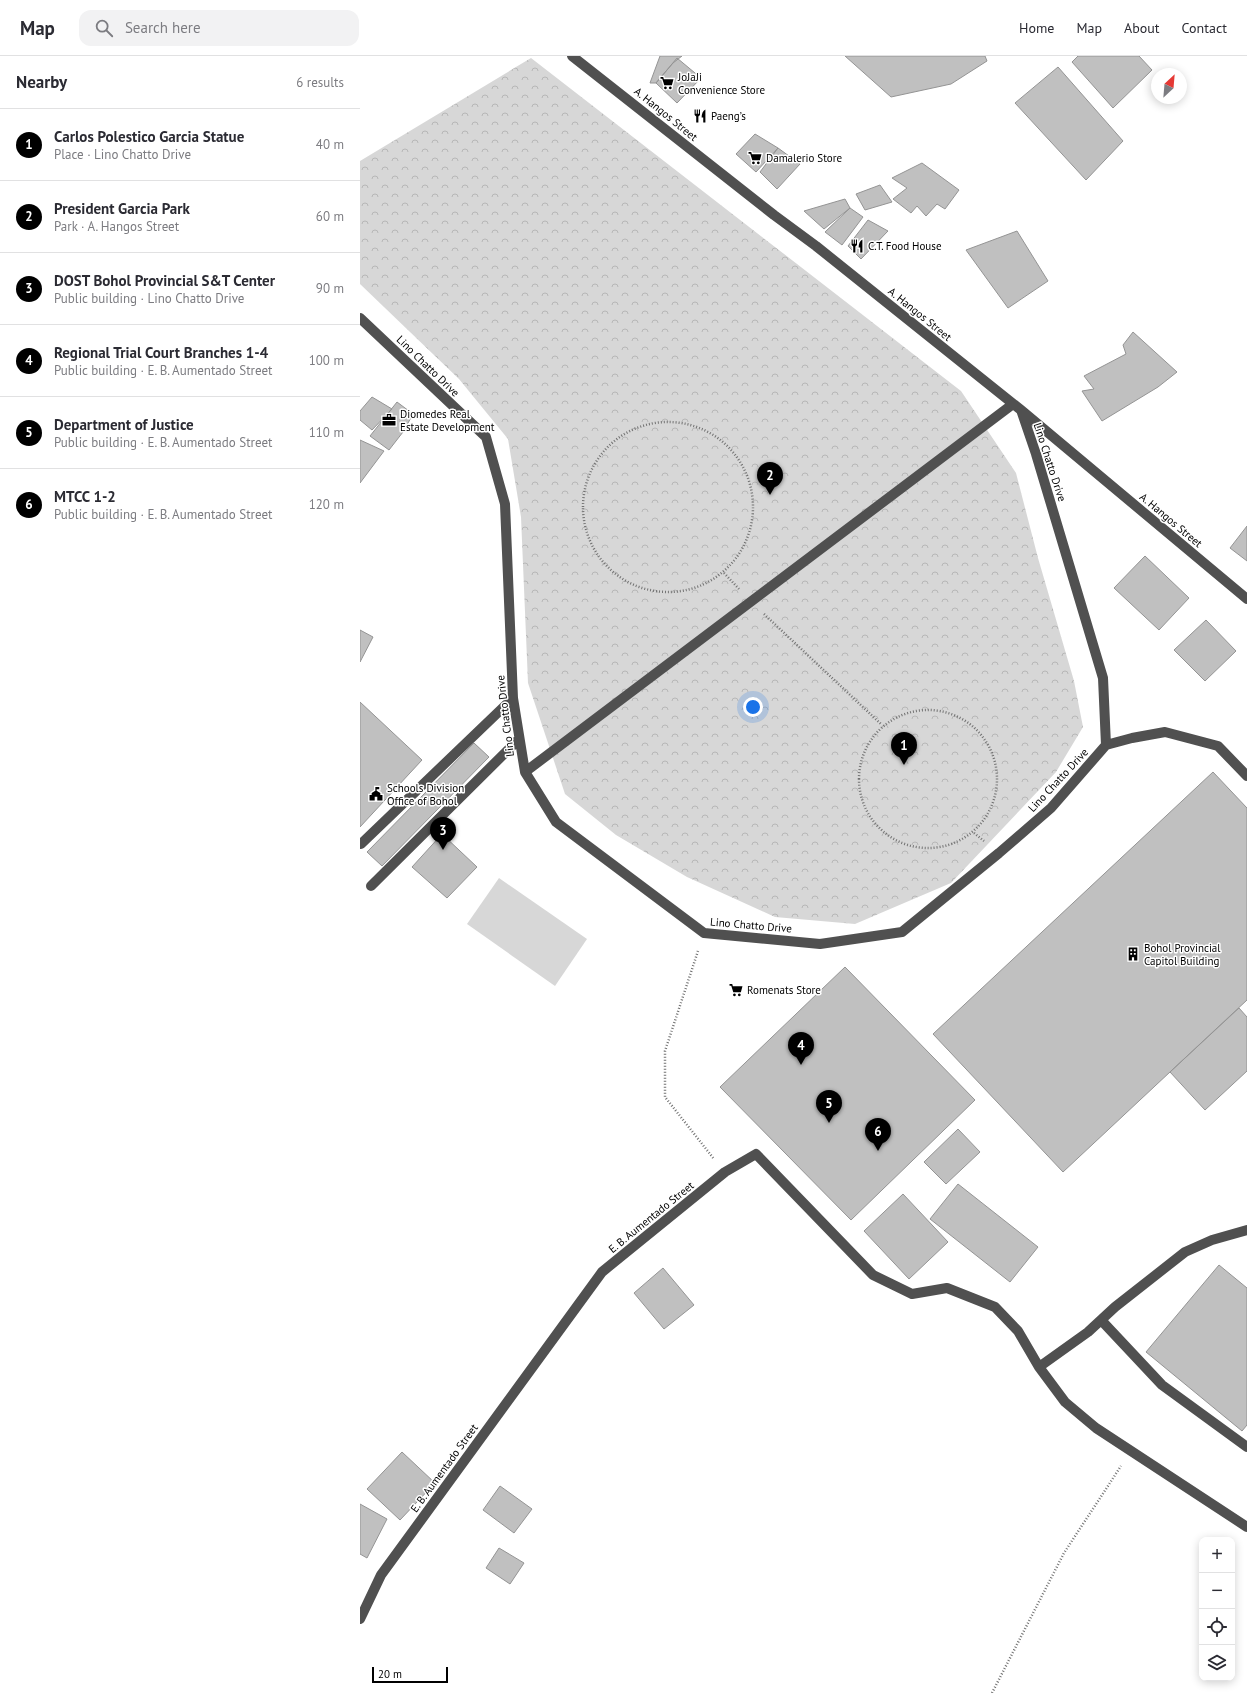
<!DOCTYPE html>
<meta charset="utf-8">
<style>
body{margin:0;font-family:"PT Sans",sans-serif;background:#f2f2f3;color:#2b2b33}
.controls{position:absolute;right:12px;bottom:12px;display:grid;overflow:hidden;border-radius:8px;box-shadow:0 2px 10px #0003}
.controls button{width:36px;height:36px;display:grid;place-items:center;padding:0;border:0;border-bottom:1px solid #e1e1e2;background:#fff;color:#2b2b33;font:20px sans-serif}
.compass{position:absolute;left:791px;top:12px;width:36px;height:36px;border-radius:50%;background:#fff;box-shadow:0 2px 10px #0003;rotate:26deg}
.scale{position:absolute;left:12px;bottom:10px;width:76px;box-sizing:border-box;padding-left:4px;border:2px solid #000;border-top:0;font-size:11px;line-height:14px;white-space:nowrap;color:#000;-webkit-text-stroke:3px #fff;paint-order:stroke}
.you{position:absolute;left:393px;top:651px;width:14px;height:14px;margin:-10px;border:3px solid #fff;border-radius:50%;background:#1a73e8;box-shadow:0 0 0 6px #1a73e833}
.badge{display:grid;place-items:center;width:26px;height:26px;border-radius:50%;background:#000;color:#fff;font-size:13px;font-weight:700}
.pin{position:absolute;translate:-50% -33px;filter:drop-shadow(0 1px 2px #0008)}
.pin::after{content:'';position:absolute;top:21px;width:14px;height:12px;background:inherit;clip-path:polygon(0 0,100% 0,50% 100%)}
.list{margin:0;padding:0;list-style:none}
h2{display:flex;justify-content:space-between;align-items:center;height:52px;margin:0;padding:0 16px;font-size:17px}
h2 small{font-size:13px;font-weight:400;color:#7c7c81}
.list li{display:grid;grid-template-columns:26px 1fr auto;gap:12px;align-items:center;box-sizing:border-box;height:72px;padding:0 16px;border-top:1px solid #e1e1e2}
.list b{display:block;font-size:15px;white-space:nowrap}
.list p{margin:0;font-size:13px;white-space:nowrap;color:#7c7c81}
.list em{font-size:13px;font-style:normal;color:#7c7c81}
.icon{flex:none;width:22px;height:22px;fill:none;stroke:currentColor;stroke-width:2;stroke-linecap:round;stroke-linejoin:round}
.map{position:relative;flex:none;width:887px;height:1637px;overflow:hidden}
header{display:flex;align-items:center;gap:24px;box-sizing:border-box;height:56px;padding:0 20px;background:#fff;border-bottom:1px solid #e1e1e2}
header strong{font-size:19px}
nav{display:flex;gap:22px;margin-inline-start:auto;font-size:14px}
.search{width:280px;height:36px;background:#f2f2f3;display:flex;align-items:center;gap:10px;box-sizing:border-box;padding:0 14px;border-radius:12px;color:#7c7c81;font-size:15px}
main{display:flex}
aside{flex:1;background:#fff}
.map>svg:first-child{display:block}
</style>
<header>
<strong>Map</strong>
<div class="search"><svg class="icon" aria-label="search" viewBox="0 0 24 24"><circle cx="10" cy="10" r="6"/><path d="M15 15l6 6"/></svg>Search here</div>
<nav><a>Home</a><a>Map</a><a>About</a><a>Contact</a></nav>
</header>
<main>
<aside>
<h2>Nearby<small>6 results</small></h2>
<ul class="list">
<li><span class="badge">1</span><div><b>Carlos Polestico Garcia Statue</b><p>Place · Lino Chatto Drive</p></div><em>40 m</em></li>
<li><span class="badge">2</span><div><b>President Garcia Park</b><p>Park · A. Hangos Street</p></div><em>60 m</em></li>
<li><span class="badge">3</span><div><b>DOST Bohol Provincial S&amp;T Center</b><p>Public building · Lino Chatto Drive</p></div><em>90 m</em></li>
<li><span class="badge">4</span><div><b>Regional Trial Court Branches 1-4</b><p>Public building · E. B. Aumentado Street</p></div><em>100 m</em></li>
<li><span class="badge">5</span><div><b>Department of Justice</b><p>Public building · E. B. Aumentado Street</p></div><em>110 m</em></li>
<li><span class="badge">6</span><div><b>MTCC 1-2</b><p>Public building · E. B. Aumentado Street</p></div><em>120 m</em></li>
</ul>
</aside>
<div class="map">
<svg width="887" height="1637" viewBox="0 0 887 1637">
<defs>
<pattern id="park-crowns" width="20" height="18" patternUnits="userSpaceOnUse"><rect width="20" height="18" fill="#d7d7d7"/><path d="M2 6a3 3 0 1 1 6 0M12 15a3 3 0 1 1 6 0" fill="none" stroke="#b7b7b7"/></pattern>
</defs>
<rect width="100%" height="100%" fill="#fff"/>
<path fill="url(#park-crowns)" d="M 171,2 L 601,335 L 656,417 L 678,502 L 714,625 L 723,671 L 696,716 L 591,827 L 495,868 L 415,861 L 327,821 L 256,779 L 205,738 L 168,627 L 161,461 L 148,383 L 99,323 L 0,228 L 0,105 Z"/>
<path fill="#d7d7d7" d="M 139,822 L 227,883 L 195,930 L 107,868 Z"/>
<path fill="#c0c0c0" stroke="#949494" d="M 300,0 L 322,0 L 313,7 L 296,27 L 290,27 Z
M 485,0 L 625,0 L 627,5 L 591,28 L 531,41 Z
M 718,0 L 779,0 L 792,14 L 753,52 L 712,6 Z
M 317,2 L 341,22 L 317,47 L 296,27 Z
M 698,11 L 763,85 L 726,124 L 655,47 Z
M 395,78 L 418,92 L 396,116 L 376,98 Z
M 418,92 L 440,108 L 417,133 L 400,116 Z
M 562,107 L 599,134 L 585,153 L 577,148 L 566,160 L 557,150 L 551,157 L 533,143 L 547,132 L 532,122 Z
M 520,129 L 532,146 L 505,154 L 496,138 Z
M 485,143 L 490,152 L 464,173 L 444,155 Z
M 490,152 L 503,161 L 482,189 L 465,176 Z
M 508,164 L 528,175 L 501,203 L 488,190 Z
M 657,175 L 688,225 L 648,252 L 606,194 Z
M 773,276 L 817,316 L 798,331 L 742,365 L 722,335 L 734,333 L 724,320 L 766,298 L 763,289 Z
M 12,341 L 32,353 L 12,374 L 0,364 L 0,355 Z
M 37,346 L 53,358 L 43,376 L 29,394 L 10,380 Z
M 0,384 L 24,395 L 0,427 Z
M 887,470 L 887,505 L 870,492 Z
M 785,500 L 829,542 L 799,574 L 754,532 Z
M 846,564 L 876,595 L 845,625 L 814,594 Z
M 0,574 L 13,581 L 0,606 Z
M 0,646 L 62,704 L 0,771 Z
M 114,687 L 129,701 L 22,810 L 7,796 Z
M 853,716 L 887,752 L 887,944 L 703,1116 L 573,978 Z
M 82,778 L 117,811 L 87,842 L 52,811 Z
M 485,911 L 615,1044 L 491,1164 L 360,1031 Z
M 879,952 L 887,961 L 887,1015 L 845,1054 L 810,1016 Z
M 598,1073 L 620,1096 L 586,1128 L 564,1106 Z
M 598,1128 L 678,1191 L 650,1226 L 570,1163 Z
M 543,1138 L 588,1186 L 549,1223 L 504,1175 Z
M 859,1209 L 887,1232 L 887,1369 L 882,1375 L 786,1296 Z
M 303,1212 L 334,1249 L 304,1273 L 274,1237 Z
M 42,1396 L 75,1427 L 40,1464 L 7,1433 Z
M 140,1430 L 172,1453 L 154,1477 L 123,1454 Z
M 0,1448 L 27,1463 L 7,1502 L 0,1498 Z
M 139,1492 L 164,1507 L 150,1528 L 126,1512 Z"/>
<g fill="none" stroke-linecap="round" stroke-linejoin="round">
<path stroke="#727272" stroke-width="2.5" stroke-dasharray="1 2" stroke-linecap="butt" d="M223 451a85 85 0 1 1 170 0a85 85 0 1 1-170 0Z
M 364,517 L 379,533
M 404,558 L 522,669
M499 723a69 69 0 1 1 138 0a69 69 0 1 1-138 0Z
M 614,777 L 624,785
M 338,895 L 305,995 L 305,1041 L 354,1103
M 632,1637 L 704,1497 L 761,1410"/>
<path stroke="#505050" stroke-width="10" d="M 212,0 L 414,159 L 456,190 L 661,354 L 887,543
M 0,262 L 126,381 L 145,448 L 153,642 L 165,716 L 196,766 L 344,877 L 460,888 L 542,876 L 639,797 L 691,752 L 746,689 L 743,622 L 676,398 L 661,354
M 746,689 L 772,682 L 805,676 L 858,690 L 887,720
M 165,716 L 653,348
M 1,788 L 153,642
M 11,830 L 159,683
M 741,1264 L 802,1329 L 887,1391
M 679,1311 L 728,1276 L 755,1251 L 825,1196 L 852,1184 L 887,1174
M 0,1563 L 21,1519 L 242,1216 L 365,1116 L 396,1098 L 513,1219 L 552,1238 L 587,1232 L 635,1251 L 658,1275 L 679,1311 L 705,1346 L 736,1372 L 887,1471"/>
</g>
<defs>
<g id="supermarket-bare" transform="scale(1.08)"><path d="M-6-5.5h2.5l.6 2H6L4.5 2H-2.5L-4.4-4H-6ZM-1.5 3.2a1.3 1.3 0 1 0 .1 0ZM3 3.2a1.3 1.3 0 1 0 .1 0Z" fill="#000" stroke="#fff" stroke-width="2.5" paint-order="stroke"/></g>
<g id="restaurant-bare" transform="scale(1.08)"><path d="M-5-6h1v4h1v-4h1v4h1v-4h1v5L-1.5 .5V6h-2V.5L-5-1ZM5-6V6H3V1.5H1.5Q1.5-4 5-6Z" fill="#000" stroke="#fff" stroke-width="2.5" paint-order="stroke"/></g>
<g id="office-bare" transform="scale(1.08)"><path d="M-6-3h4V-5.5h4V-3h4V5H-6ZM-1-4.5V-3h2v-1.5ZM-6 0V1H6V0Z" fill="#000" stroke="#fff" stroke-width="2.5" paint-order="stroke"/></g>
<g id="civic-bare" transform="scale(1.08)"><path d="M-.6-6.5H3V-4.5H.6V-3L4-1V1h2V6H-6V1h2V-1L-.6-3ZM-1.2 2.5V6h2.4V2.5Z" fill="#000" stroke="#fff" stroke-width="2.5" paint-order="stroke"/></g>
<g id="building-bare" transform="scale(1.08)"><path d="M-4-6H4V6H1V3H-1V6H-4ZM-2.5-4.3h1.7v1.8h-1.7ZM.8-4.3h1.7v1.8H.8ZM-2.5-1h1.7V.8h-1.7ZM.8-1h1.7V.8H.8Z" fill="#000" stroke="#fff" stroke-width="2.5" paint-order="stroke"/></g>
</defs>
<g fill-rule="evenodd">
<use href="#supermarket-bare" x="307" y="27"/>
<use href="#restaurant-bare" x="340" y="60"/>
<use href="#supermarket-bare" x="395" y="102"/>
<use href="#restaurant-bare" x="497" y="190"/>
<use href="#office-bare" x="29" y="364"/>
<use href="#civic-bare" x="16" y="738"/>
<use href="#building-bare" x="773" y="898"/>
<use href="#supermarket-bare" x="376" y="934"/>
</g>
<g text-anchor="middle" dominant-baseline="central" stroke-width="3" stroke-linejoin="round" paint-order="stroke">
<g font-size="11" fill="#000" stroke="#fff" text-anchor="start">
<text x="318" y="21">JoJaJi<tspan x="318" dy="13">Convenience Store</tspan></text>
<text x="351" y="60">Paeng’s</text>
<text x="406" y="102">Damalerio Store</text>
<text x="508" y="190">C.T. Food House</text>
<text x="40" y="358">Diomedes Real<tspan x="40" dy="13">Estate Development</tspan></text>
<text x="27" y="732">Schools Division<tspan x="27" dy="13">Office of Bohol</tspan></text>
<text x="784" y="892">Bohol Provincial<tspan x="784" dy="13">Capitol Building</tspan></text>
<text x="387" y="934">Romenats Store</text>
</g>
<g font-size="11" fill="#000" stroke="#fff">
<text transform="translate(306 58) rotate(39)">A. Hangos Street</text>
<text transform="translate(560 258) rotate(39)">A. Hangos Street</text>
<text transform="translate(68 310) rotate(44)">Lino Chatto Drive</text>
<text transform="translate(690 406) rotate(72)">Lino Chatto Drive</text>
<text transform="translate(811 464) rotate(40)">A. Hangos Street</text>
<text transform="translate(145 660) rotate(-97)">Lino Chatto Drive</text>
<text transform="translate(698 724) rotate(-47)">Lino Chatto Drive</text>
<text transform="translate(391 869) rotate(5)">Lino Chatto Drive</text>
<text transform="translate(291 1161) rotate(-39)">E. B. Aumentado Street</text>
<text transform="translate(84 1412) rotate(-54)">E. B. Aumentado Street</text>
</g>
</g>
</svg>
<div class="controls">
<button>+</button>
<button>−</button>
<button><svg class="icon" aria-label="locate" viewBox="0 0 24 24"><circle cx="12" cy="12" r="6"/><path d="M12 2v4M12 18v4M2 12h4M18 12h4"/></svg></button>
<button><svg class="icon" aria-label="layers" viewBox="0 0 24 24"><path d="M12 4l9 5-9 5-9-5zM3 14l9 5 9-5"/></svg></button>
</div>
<svg class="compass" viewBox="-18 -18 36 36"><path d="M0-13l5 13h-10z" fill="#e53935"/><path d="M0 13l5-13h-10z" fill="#7c7c81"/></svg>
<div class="scale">20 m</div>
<div class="you"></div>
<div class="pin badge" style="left:544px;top:709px">1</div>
<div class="pin badge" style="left:410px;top:439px">2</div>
<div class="pin badge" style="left:83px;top:794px">3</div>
<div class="pin badge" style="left:441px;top:1009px">4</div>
<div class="pin badge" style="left:469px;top:1067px">5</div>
<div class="pin badge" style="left:518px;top:1095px">6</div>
</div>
</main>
